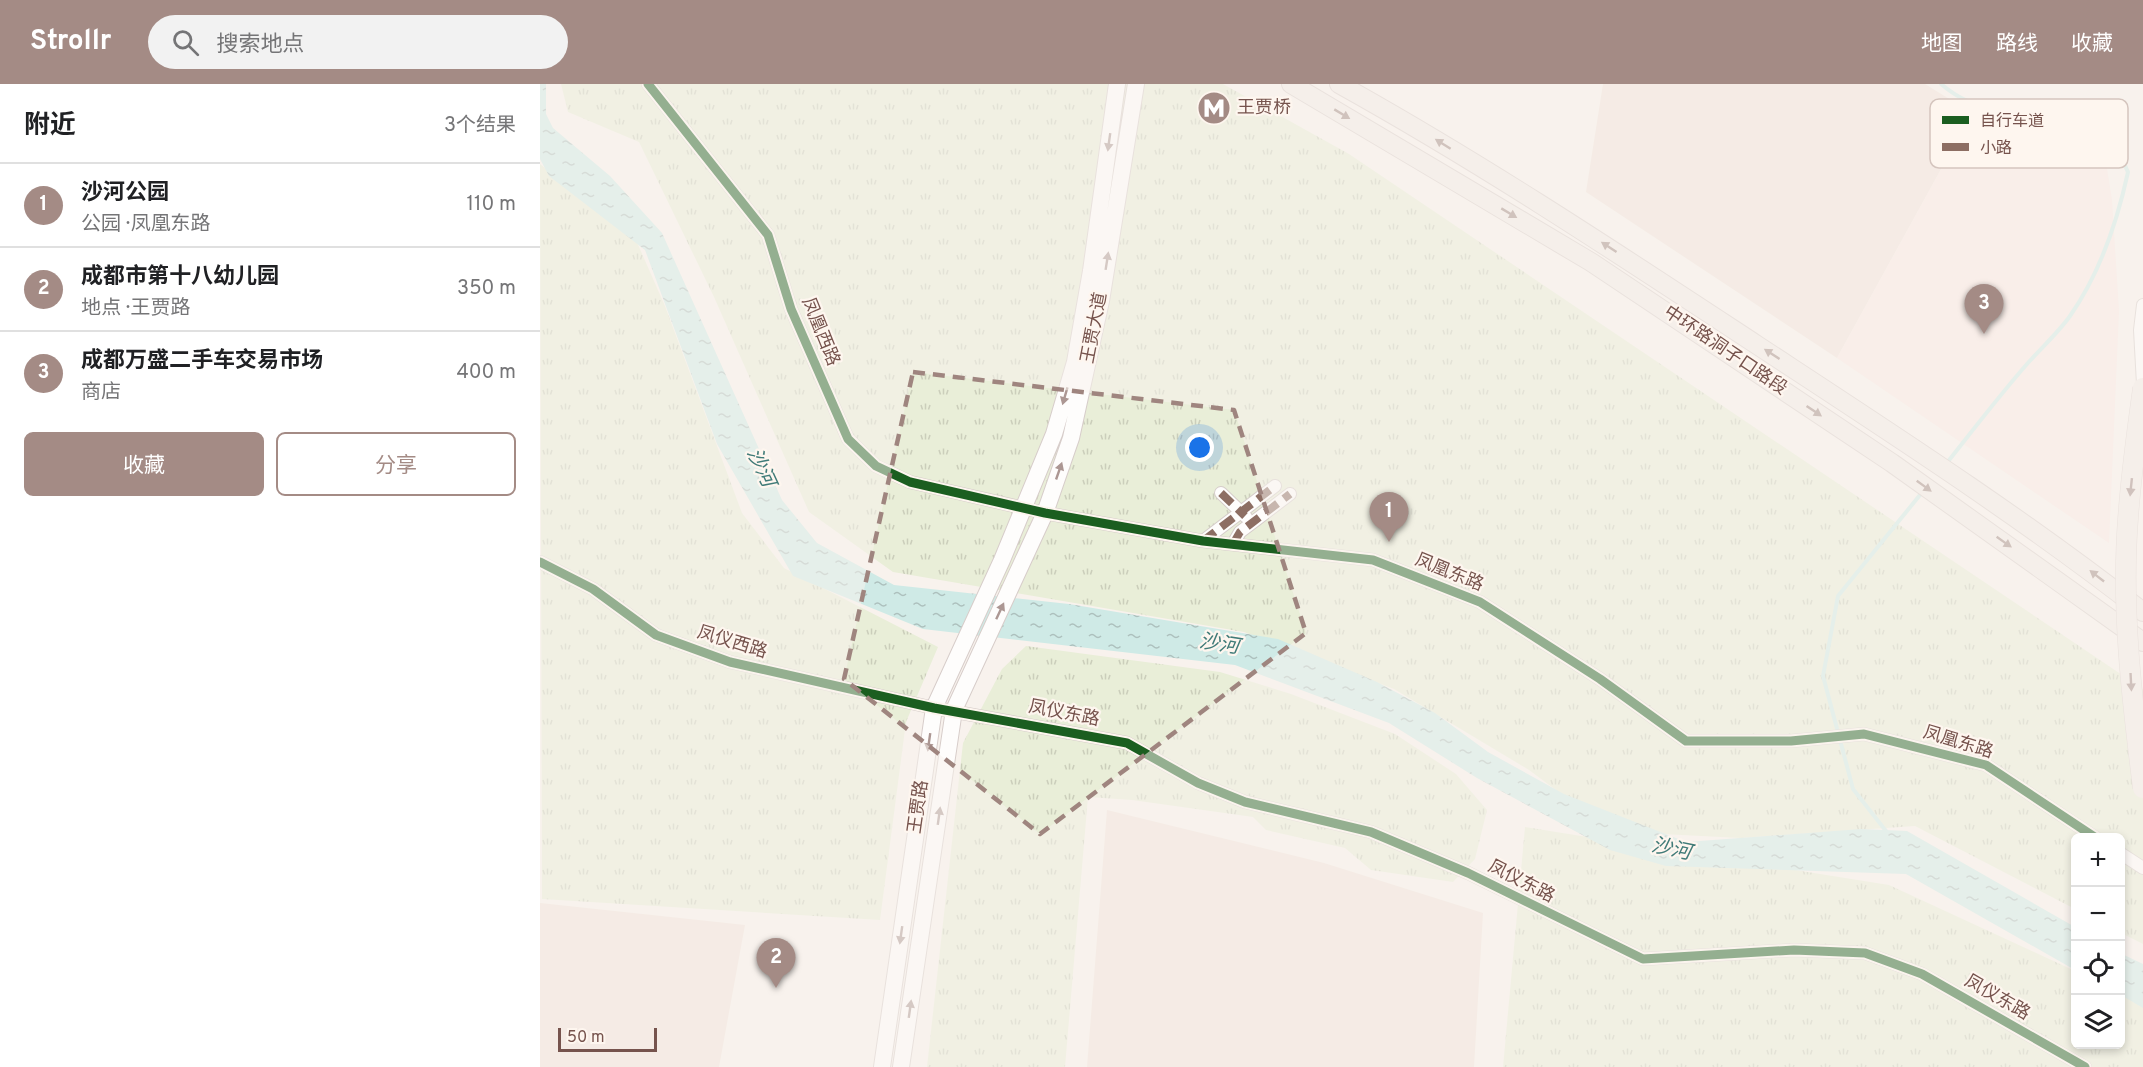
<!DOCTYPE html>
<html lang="zh">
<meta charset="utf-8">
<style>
body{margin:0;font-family:Overpass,"Noto Sans SC",sans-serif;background:#f2f2f2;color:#202124}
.controls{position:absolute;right:18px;bottom:18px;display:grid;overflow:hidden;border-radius:9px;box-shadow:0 3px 9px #0003}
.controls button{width:54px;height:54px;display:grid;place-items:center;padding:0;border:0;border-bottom:2px solid #e0e0e0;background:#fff;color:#202124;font:30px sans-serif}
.scale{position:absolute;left:18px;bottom:15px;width:99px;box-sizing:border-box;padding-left:6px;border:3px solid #76534d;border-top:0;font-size:16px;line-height:21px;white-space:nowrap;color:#76534d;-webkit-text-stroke:4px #fef6ef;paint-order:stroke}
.you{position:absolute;left:660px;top:364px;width:21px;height:21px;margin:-15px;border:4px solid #fff;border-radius:50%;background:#1a73e8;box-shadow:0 0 0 9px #1a73e833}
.badge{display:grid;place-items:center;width:39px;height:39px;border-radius:50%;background:#a48b85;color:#fff;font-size:20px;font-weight:700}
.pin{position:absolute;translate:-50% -50px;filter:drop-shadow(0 2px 3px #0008)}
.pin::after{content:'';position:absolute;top:32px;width:21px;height:18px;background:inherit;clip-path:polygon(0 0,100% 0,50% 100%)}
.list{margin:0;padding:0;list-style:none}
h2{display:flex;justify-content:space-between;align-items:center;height:78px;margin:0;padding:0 24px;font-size:26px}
h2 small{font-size:20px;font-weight:400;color:#757577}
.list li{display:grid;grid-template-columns:39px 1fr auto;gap:18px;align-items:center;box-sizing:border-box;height:84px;padding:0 24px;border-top:2px solid #e0e0e0}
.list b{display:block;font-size:22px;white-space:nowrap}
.list p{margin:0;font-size:20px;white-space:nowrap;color:#757577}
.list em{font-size:20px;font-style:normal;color:#757577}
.actions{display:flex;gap:12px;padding:18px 24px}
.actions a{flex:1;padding:14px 0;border:2px solid #a48b85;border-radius:9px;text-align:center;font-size:21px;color:#a48b85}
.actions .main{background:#a48b85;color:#fff}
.icon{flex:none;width:33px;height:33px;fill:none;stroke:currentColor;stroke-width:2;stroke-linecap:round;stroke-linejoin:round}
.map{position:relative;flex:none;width:1603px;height:983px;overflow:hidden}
header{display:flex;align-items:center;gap:36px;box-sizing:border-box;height:84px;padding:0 30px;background:#a48b85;color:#fff}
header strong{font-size:28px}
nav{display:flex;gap:33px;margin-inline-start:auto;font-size:21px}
.search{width:420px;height:54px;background:#f2f2f2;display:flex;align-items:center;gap:15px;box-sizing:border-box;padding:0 21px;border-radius:33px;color:#757577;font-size:22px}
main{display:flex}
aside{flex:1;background:#fff}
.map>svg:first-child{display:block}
</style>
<header>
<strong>Strollr</strong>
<div class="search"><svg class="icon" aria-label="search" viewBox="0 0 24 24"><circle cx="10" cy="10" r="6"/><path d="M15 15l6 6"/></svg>搜索地点</div>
<nav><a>地图</a><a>路线</a><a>收藏</a></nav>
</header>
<main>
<aside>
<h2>附近<small>3个结果</small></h2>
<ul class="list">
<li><span class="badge">1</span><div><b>沙河公园</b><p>公园 · 凤凰东路</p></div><em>110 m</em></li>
<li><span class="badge">2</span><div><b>成都市第十八幼儿园</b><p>地点 · 王贾路</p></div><em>350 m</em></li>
<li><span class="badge">3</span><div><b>成都万盛二手车交易市场</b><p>商店</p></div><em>400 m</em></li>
</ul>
<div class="actions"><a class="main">收藏</a><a>分享</a></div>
</aside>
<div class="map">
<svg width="1603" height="983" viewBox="0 0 1603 983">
<defs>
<pattern id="park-tufts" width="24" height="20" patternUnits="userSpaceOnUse" patternTransform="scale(1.5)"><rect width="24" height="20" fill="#e9eed8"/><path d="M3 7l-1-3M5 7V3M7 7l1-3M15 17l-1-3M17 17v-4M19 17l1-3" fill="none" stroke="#cbcebb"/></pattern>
<pattern id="water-ripples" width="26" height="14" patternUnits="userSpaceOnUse" patternTransform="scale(1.5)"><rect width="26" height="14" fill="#cfeae6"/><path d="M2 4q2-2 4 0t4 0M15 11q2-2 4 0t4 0" fill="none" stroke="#adc0bd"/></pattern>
</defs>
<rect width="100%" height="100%" fill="#f8f2ed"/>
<path fill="#f1e3db" d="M 1063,0 L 1385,0 L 1432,29 L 1297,274 L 1046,108 Z
M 567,726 L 784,779 L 943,829 L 934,983 L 547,983 Z
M 0,819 L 205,841 L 179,983 L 0,983 Z"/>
<path fill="#fae8e4" d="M 1432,29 L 1507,42 L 1550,54 L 1564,66 L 1572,116 L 1579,227 L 1569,459 L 1297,274 Z"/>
<path fill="url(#park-tufts)" d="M 21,0 L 683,0 L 809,70 L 1603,605 L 1603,860 L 1581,849 L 1580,754 L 1536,754 L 1535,825 L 1375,742 L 1200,754 L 1122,750 L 1020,709 L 989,686 L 854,605 L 704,548 L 353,488 L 269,428 L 174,213 L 99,58 L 28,28 Z
M 0,80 L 96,156 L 125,222 L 202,429 L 244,484 L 398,563 L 366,638 L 340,836 L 2,815 Z
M 486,562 L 680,588 L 751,610 L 855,650 L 916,690 L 947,726 L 935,775 L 913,798 L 831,786 L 805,764 L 726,746 L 713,733 L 592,716 L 548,713 L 525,983 L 387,983 L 423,659 L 462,585 Z
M 985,743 L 1349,801 L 1535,887 L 1536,960 L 1580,960 L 1581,907 L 1603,918 L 1603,983 L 963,983 Z"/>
<path fill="url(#water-ripples)" d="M 0,0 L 6,0 L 6,30 L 13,44 L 70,92 L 122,149 L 242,416 L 277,459 L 354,501 L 529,520 L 738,555 L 837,598 L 895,629 L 948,668 L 1024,710 L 1146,758 L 1321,745 L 1367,747 L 1535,843 L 1535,886 L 1366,790 L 1126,782 L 1070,766 L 937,694 L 849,639 L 695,581 L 383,545 L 253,492 L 177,360 L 105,166 L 9,92 L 0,75 Z
M 1580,869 L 1603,880 L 1603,924 L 1581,911 Z"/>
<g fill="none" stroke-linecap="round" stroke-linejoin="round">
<path stroke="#cfeae6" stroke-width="4" d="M 1401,0 C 1413,10 1426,19 1442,21 C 1485,29 1548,20 1576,62 C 1581,70 1584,80 1588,88 C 1577,139 1560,189 1530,232 C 1518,249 1501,264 1487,280 C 1459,312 1433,346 1406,380
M 1346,747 L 1313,705 L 1283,592 L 1298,512 L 1384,406"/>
<g stroke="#d6cdca" stroke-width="14">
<path id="minor" d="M 108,0 L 228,151 L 251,225 L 308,355 L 336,382 L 370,398 L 505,429 L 663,457 L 833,476 L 940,518 L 1060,595 L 1146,657 L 1251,657 L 1324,650 L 1446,681 L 1556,754
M 1603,221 L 1600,246 L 1603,300
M 681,409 L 706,433
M 663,457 L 735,402
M 693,460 L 700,448 L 750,410
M 0,478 L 53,505 L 116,551 L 190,578 L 394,624 L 587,659 L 658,699 L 705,718 L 831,748 L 928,789 L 1103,875 L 1254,866 L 1325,869 L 1382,890 L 1545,983
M 1580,769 L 1603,784"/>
</g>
<g stroke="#d7cdca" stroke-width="18">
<path id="secondary" d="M 342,983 L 394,624 L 462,476 L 514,350 L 535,278 L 551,187 L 577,0
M 361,983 L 414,626 L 505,429 L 531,354 L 561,217 L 596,0"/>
</g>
<g stroke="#d9cecb" stroke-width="20">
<path id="primary" d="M 751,0 L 1051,178 L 1352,379 L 1603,558
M 799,0 C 943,80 1080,171 1217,261 C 1348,347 1480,432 1603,528"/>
</g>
<use href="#minor" stroke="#fefdfc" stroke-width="12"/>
<use href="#secondary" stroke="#fefdfc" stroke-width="16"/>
<use href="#primary" stroke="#f2ece7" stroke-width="18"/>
<g stroke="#d9cecb" stroke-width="21" stroke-linecap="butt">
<path id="trunk-bridge" d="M 1603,304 C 1597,347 1591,391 1588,435 C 1581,524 1592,616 1603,704"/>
</g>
<use href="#trunk-bridge" stroke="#f2eae6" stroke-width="20"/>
<path stroke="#8d6e63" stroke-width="8" stroke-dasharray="15 8" stroke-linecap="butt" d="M 681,409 L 705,432
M 663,457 L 735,402
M 693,460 L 700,448 L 750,410"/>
<g stroke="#fef6ef" stroke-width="13">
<path id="cycleway" d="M 108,0 L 228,151 L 251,225 L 308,355 L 336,382 L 370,398 L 505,429 L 663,457 L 833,476 L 940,518 L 1060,595 L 1146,657 L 1251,657 L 1324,650 L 1446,681 L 1556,754
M 0,478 L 53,505 L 116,551 L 190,578 L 394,624 L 587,659 L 658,699 L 705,718 L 831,748 L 928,789 L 1103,875 L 1254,866 L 1325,869 L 1382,890 L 1545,983"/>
</g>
<use href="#cycleway" stroke="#1b5e20" stroke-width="9"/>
</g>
<defs><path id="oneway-solid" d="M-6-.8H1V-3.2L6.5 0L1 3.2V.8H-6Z" transform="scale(1.5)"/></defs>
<g fill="#a18983">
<use href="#oneway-solid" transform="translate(802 30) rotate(31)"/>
<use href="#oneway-solid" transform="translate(903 60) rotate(-148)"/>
<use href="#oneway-solid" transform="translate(969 129) rotate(31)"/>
<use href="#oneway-solid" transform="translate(1069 163) rotate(-147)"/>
<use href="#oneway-solid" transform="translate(1232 270) rotate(-147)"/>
<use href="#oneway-solid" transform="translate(1274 327) rotate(34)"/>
<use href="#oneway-solid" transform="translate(1384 402) rotate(36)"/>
<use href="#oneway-solid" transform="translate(1464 458) rotate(35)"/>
<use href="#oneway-solid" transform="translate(1557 492) rotate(-142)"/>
</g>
<g fill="#ac9793">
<use href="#oneway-solid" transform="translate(569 58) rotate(98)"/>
<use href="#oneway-solid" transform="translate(567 177) rotate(-81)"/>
<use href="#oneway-solid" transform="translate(525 312) rotate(106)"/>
<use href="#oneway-solid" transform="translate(519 387) rotate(-71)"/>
<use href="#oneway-solid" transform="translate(460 527) rotate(-65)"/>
<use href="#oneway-solid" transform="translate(389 658) rotate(98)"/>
<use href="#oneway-solid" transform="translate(399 732) rotate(-82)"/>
<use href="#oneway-solid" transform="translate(361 851) rotate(98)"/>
<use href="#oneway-solid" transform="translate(370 925) rotate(-82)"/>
</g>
<g fill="#a18883">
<use href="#oneway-solid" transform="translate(1591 403) rotate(96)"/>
<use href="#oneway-solid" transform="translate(1591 598) rotate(87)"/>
</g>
<path d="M0 0H1603V983H0ZM 373,288 L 694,326 L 766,549 L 500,750 L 304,595 Z" fill="#f8f2ed" fill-opacity=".55" fill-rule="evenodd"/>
<path fill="none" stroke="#9f857f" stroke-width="4.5" stroke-dasharray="12 8" stroke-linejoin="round" d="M 373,288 L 694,326 L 766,549 L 500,750 L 304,595 Z"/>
<defs>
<g id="metro-disc" transform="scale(1.725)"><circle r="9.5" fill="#a48b85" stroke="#fef6ef"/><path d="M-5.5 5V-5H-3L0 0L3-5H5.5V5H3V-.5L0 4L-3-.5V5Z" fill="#fff"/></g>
</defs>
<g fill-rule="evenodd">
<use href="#metro-disc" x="674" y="24"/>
</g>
<g text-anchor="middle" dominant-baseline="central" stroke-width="4.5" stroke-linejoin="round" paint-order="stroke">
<g font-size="18" fill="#76534d" stroke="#fef6ef" text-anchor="start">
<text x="697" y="24">王贾桥</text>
</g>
<g font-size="18" fill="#76534d" stroke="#fef6ef">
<text transform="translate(555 244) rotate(-79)">王贾大道</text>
<text transform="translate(280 248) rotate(68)">凤凰西路</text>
<text transform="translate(1185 267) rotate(34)">中环路洞子口路段</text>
<text transform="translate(909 489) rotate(22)">凤凰东路</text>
<text transform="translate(192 559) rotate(17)">凤仪西路</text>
<text transform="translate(524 630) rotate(11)">凤仪东路</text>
<text transform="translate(1418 659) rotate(17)">凤凰东路</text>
<text transform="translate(379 723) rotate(-82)">王贾路</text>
<text transform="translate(981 798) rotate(27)">凤仪东路</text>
<text transform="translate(1457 914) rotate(30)">凤仪东路</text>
</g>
<g font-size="20" font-style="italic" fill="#407b78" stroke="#fef6ef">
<text transform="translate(220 384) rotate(65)">沙河</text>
<text transform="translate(679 561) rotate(9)">沙河</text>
<text transform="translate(1131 766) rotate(12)">沙河</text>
</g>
</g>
<rect x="1390" y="15" width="198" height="69" rx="9" fill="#fef6ef" stroke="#d5c5be" stroke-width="1.5"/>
<rect x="1402" y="32" width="27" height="8" fill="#1b5e20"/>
<rect x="1402" y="59" width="27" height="8" fill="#8d6e63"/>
<g font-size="16" fill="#76534d">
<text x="1440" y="42">自行车道</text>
<text x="1440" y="69">小路</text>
</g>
</svg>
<div class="controls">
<button>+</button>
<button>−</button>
<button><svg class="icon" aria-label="locate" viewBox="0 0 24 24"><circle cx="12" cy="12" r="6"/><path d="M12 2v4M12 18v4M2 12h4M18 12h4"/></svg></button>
<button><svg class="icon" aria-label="layers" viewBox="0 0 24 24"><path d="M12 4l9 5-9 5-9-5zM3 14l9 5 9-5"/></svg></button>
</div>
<div class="scale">50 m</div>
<div class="you"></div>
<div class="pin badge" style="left:849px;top:458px">1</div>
<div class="pin badge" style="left:236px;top:904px">2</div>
<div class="pin badge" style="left:1444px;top:250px">3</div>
</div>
</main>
